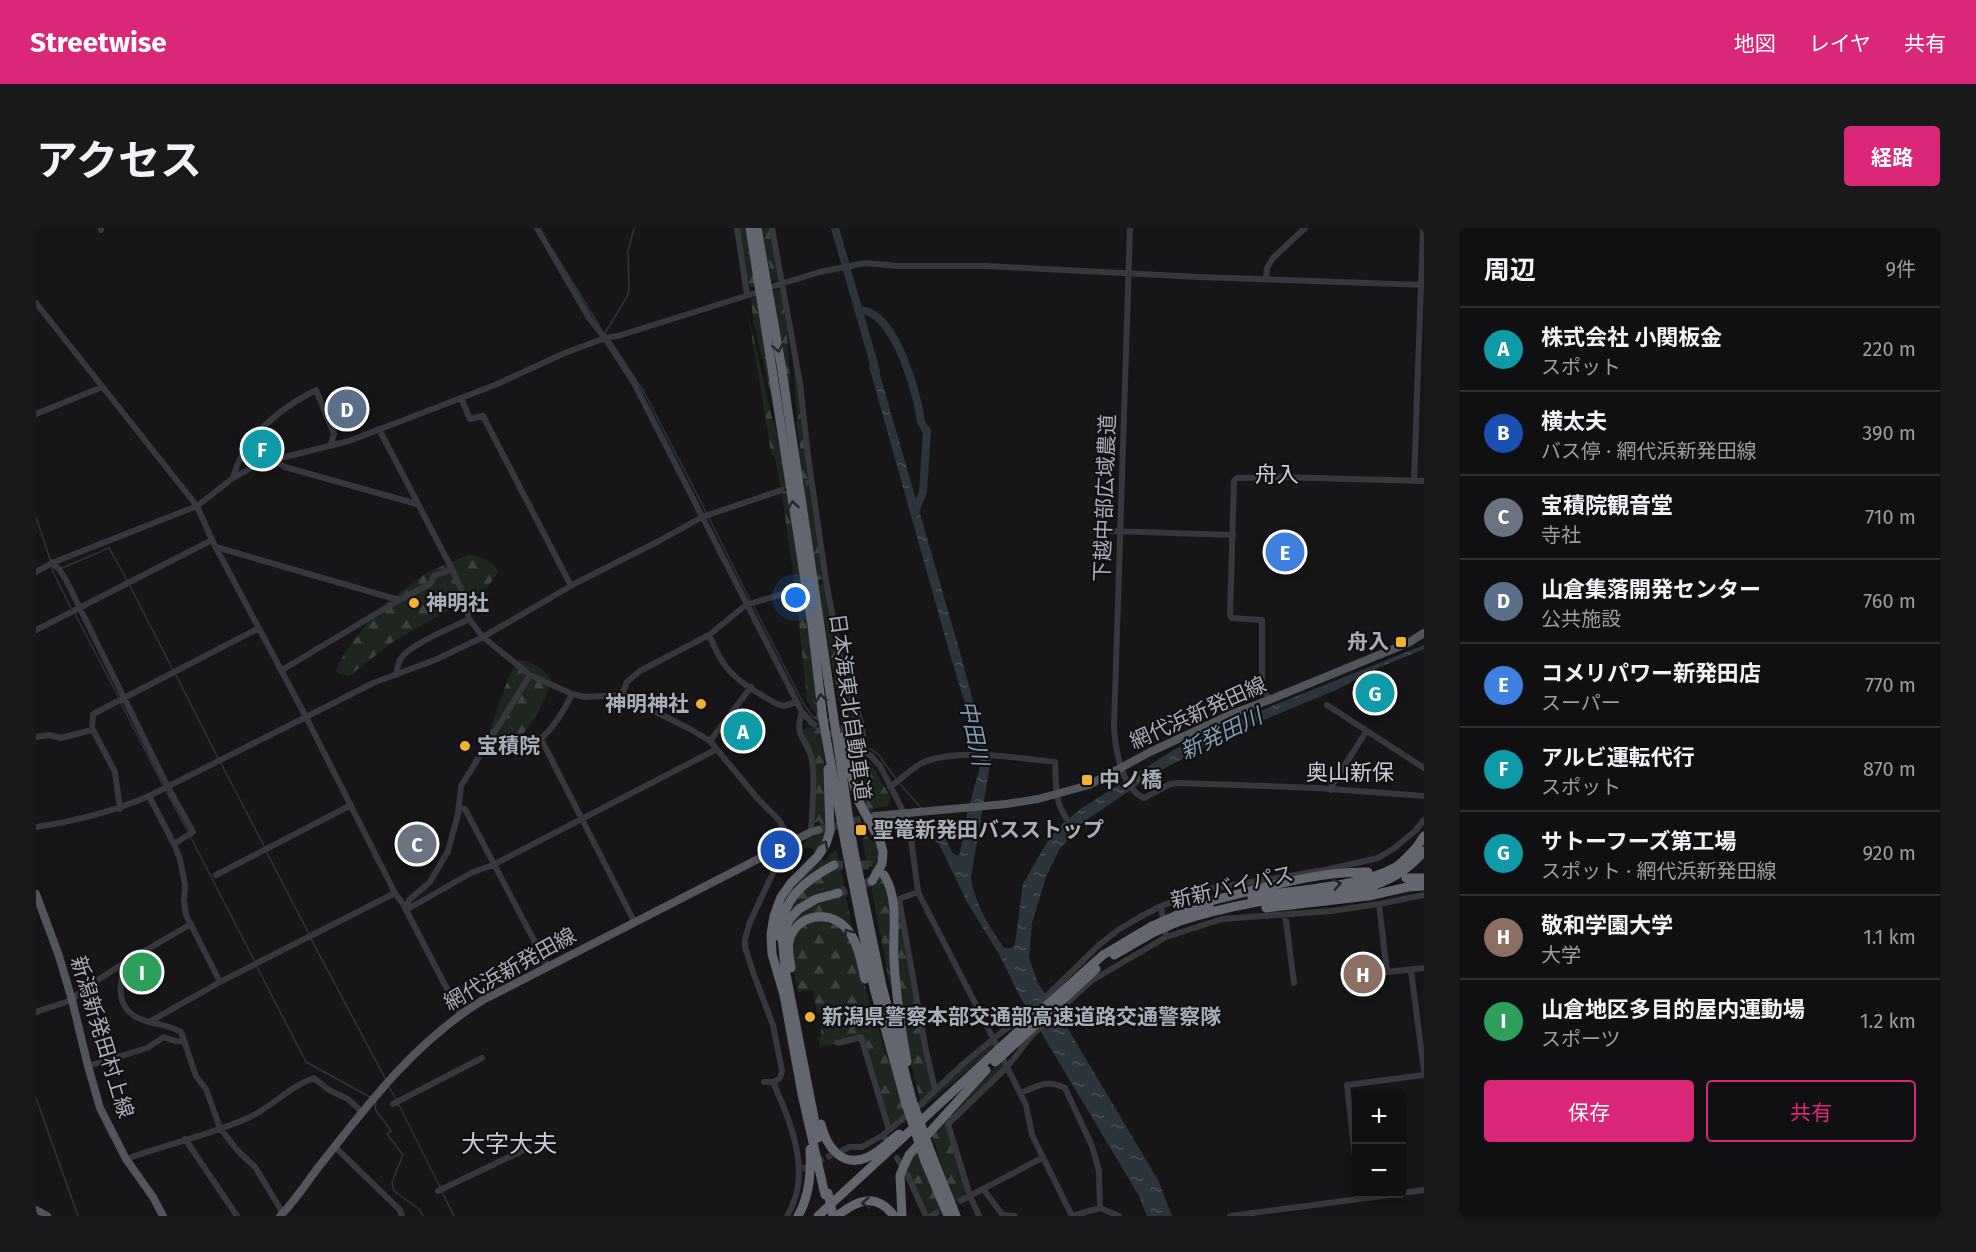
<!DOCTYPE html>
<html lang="ja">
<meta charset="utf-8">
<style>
body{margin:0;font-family:"Fira Sans","Noto Sans JP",sans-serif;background:#19191b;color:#f1f3f6}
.controls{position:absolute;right:18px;bottom:18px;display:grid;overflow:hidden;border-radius:6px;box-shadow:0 2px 4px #0004}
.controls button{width:54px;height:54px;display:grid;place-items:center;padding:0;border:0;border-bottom:2px solid #303032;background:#101012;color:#f1f3f6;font:30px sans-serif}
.you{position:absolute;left:760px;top:370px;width:21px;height:21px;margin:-15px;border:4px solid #fff;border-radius:50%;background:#1a73e8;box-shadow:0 0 0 9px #1a73e833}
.badge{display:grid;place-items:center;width:39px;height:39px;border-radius:50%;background:#db2777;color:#fff;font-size:20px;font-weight:700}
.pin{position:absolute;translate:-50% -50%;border:3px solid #fff;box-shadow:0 2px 6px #0006}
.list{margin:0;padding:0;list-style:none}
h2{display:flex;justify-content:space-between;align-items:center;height:78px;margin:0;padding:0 24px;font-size:26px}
h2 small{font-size:20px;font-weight:400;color:#9c9d9f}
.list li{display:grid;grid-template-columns:39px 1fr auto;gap:18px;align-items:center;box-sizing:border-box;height:84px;padding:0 24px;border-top:2px solid #303032}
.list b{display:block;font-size:22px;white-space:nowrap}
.list p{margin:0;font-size:20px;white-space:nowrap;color:#9c9d9f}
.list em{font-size:20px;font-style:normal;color:#9c9d9f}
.actions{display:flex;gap:12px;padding:18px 24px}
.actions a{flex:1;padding:14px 0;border:2px solid #db2777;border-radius:6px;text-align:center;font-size:21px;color:#db2777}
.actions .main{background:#db2777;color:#fff}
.map{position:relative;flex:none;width:1388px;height:988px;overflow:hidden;border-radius:6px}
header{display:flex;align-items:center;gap:36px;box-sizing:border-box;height:84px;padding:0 30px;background:#db2777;color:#fff}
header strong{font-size:28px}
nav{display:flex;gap:33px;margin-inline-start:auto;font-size:21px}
.intro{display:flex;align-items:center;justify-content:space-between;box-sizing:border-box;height:144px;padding:0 36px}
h1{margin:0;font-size:42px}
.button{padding:15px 27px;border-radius:6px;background:#db2777;color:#fff;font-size:21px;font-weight:700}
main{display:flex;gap:36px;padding:0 36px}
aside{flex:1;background:#101012;border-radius:6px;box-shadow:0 2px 4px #0004}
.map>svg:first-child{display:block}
</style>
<header>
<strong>Streetwise</strong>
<nav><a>地図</a><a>レイヤ</a><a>共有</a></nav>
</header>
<div class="intro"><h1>アクセス</h1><a class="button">経路</a></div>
<main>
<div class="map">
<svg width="1388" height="988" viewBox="0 0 1388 988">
<defs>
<pattern id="forest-firs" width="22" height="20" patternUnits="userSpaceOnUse" patternTransform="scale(1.5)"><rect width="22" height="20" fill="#1e261f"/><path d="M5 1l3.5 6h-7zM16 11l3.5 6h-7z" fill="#3c433d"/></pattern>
<pattern id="water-ripples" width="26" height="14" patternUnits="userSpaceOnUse" patternTransform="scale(1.5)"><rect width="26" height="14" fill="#2c353c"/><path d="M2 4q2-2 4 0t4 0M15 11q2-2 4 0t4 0" fill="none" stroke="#485056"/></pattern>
</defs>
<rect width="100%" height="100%" fill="#161618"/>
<path fill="url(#forest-firs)" d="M 703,0 L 712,0 L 720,58 L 716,59 L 712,56 Z
M 725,0 L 736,0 L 743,49 L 739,53 L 736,53 L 732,32 L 730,31 Z
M 741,61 L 745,63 L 751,102 L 756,186 L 737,62 Z
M 722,66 L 740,189 L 717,91 L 715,71 Z
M 712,85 L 736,190 C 742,202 740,215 746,226 L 752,259 L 747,260 L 744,257 L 739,230 L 735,224 Z
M 755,113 L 763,156 L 773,250 L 767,254 L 762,224 L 764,219 L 760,195 L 761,189 Z
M 770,257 L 774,259 L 788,350 L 781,353 L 767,258 Z
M 752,262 L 767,358 L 759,357 L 746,268 L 747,264 Z
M 434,326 C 445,330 458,332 462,344 L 451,360 L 358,413 L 313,448 L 304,446 L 300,442 L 307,428 L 341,382 L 390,345 Z
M 786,356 L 788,356 L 796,398 L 824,498 L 824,503 C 818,507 814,504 808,502 L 782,357 Z
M 767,361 L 784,489 L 775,480 L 771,472 L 760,366 Z
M 484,432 C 495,433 508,441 515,451 C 510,476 484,519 460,529 C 456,527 454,527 453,523 C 448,507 471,456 477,439 Z
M 777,497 L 786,501 L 792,589 L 792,598 L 783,601 L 784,593 L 777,595 L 778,549 L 765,503 L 771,499 L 775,500 Z
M 811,516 L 816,518 L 816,521 L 834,534 L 855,570 L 852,578 L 836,581 L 839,587 L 836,588 L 822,563 Z
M 792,600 L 790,607 L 780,625 L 775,620 L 765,619 C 772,610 772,610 781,607 L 783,603 Z
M 828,606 L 838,615 L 843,613 L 845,617 L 842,642 L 831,636 L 826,610 L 828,609 Z
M 800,621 L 804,635 L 800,636 L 761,658 L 738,703 L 751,665 L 783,630 L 788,633 Z
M 804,637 L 809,662 L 763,679 L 743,714 L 756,672 L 799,638 Z
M 845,648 C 863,677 857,720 858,753 L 854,758 L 835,658 Z
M 809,664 L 818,708 L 780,686 L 752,707 C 753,680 785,673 807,669 L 807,665 Z
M 863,671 L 873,744 L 897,859 L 895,864 L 885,875 L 872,825 L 861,742 Z
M 779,692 C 799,695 803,697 815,714 L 869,886 L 855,897 L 852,891 L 827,810 L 784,819 L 782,809 L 785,808 L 785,801 L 790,799 L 786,785 L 781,785 L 777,762 L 762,764 C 757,735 745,706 779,692 Z
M 955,815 L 958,815 L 959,819 L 887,880 L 886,877 Z
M 965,832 L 969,838 L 910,895 L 931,960 L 926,971 L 918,975 L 895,905 Z
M 880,920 L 905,982 L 898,986 L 889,983 L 869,941 Z"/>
<path fill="url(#water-ripples)" d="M 840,133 L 923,421 L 950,522 L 955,531 L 935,649 C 938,675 954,699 968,720 L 976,720 L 979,716 L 987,656 L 1010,616 L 1023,599 L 1043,582 L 1136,523 L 1186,498 L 1388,417 L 1388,421 L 1342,440 L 1300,462 L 1191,507 L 1118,546 L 1046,595 L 1023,622 L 1010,649 L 996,695 L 993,730 L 1002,755 L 1028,794 L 1122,952 L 1136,988 L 1111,988 L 1103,968 L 984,769 L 964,728 L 931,674 L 903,616 L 896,611 L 907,605 L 916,624 L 921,628 L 924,625 L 931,586 L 945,535 L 944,523 L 915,430 L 833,138 Z"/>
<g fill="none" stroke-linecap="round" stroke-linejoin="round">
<path stroke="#2c353c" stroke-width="1.5" d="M 518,24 L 564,99
M 569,105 L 592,67 L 593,59 L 592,23 L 598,0
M 574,112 L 608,164 L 671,286
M 0,289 L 15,334
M 673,290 L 714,372
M 16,338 L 17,344 L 35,380
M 26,340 L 73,320 L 91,352
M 93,356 L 137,442
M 718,379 L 767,475 L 777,489 L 784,493
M 38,384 L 83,470
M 140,447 L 182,530
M 85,475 L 128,559
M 828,517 L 842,526 L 861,552
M 185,535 L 228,618
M 864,556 L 887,582
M 130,563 L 152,604
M 154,608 L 219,734
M 230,623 L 273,706
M 275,711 L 350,852
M 221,739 L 270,834 L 334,869
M 352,857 L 360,871
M 0,870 L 42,988
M 340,874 L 339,881 L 355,903 L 351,906 L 367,927 L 356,954 L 358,963 L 383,981 L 387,988
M 362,875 L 404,959
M 406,964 L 418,988"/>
<path stroke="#2c353c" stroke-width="8" d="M 799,0 L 840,143
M 823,82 C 856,82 876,151 882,177 C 885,188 882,193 891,203 L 887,264 L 879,283"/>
<path stroke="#333438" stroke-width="6" stroke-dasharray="6 3" stroke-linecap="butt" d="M 743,263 L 775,254
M 780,487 L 817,507
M 776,495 L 802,510
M 766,941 L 804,923
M 898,986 L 926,972"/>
<path stroke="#333438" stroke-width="8" stroke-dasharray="8 4" stroke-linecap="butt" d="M 782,602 L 836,589"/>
<path stroke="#333438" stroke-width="9" stroke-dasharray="9 4.5" stroke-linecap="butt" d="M 798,637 L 833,637 L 846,646
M 802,665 L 836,653"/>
<path stroke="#37383d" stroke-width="6" d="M 65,0 L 65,2
M 701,0 L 711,67
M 736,0 L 764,155 L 772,228 L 790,353 L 805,433 L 826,498 L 827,513 L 824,522
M 1094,0 L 1078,498 C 1079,520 1085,560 1108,570 L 1134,556 L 1143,555 L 1281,560 L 1388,568
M 1230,51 L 1231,40 L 1237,30 L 1269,0
M 738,58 L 784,44 L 829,35 L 862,38 L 950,38 L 1163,49 L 1388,57
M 719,65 L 582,108 L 569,110 L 598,155 L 766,484 L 776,495
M 0,75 L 161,278 L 176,312 L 270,489 L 337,455 L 399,432 L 447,409 L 540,355 L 623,313 L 666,289 L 743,263
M 425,170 L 434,191 L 447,188 L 535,358
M 0,186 L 66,159
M 343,201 L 416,341 L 425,361 L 433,391 L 447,409 L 494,447 L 536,466 L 549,469 L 586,467 L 654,501 L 674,513 L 722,571 L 743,592 L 755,614
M 237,232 L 249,239 L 381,276
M 197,250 C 208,208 243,181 280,162 L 298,206 L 294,218
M 1378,253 L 1387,0
M 1075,303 L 1197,307
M 180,319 L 363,372
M 16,335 L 23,341 L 30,352 L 132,559 L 157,604 L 138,616
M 0,344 L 16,335 L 161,278 L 197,250 L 215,240 L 237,232 L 313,213 L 459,157 L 529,125 L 569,110 L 553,90 L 501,0
M 0,402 L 176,312
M 673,407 C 678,418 683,430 691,440 C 703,455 725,467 741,476 L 747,478 L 761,474
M 246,442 L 363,372 L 394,356 L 398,348 L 416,341
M 360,447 C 361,440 362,434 366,429 C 375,416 417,399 433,391
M 586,467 L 591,454 L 604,443 L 673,407 L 710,377 L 766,360
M 1233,472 L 1226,455 L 1226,392 L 1196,390 L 1194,387 L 1198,253 L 1201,250 L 1241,249 L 1388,253
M 1291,477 L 1388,540
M 766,484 C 758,509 769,508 775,528 C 780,545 776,586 775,604
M 817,507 L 827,508
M 456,508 L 475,518 L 500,511 L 505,511 L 599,695
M 0,509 L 13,507 L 25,510 L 56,502
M 505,511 C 519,498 528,483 536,466
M 674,513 L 715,459
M 816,517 L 835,528 L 844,538 L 868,585 L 874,603 L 882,664 L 961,818
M 854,559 C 864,552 874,542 884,536 C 918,519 982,530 1019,534 C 1021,556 1017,570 1030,590
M 1295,562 L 1296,557 L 1330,504
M 113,568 L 270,489 L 359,665 L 367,676 L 424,786
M 423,580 L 429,581 L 512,739
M 84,581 L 79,544 L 57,502 L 56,502 L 57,486 L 223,400
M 0,599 C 40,593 76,584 113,568 L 138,616 L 144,631 L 149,657 L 148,673 L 150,687 L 184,754
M 180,647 L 315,577
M 882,664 L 863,671 L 890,823 L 899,861
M 1343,676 L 1351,744 L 1388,740
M 1125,678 L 1130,709
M 370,682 L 435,645 L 457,637 L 679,522
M 370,682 L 373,672 L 394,654 L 412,623 L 422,586 L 425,558 L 494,447
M 1248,687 L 1250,693 L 1258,755
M 88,735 C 82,763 80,786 114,794 C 125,797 135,798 145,804 L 160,848 L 170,861 L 184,900 L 201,922 L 219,939 L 247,985
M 1375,742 L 1388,843
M 0,784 L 36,772 L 45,763 L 88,735 L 155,696
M 113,794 L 184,754 L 359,665
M 802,815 L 825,809 L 853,902
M 968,833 L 990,877 L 996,907 L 1036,988
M 52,838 L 111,820 L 128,809 L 139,813 L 149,814
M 728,854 L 737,854 L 744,850 L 746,843 L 737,797 L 718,747 L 709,719 L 709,711 L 714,694 L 737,645 L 742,628 L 740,623
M 737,854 C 755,895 777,946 751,988
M 985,865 C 1001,858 1012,851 1029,860 L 1056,918 L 1063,943 L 1064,980
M 357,876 L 446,830
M 849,910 L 847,907 L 885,876 L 927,836 L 967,803 L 987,791 L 1063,717 L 1082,702 L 1104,689 L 1125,678 L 1172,661 L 1289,642 L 1342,630 L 1357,621 L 1379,603 L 1388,592
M 149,911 L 201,988
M 299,919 L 364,982 L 366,988
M 807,922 L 813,919 L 826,919 L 847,907
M 861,930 L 864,935
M 90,931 C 131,916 175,907 214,889 C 237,878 254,858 278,850 L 293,862 L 312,871 L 326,884
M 1320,937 L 1311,857 L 1388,847
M 871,946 L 890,988
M 947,961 L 967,987 L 979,988
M 402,963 L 492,920
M 1366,965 L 1388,962
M 926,972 L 1006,930
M 895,988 L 898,986
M 943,988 L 934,968 L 912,896 L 971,839 L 997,806 L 1055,753 L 1130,709 L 1186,691 L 1295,683 L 1343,676 L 1388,667
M 1036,988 L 1064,980 L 1083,988
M 1194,988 L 1361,966"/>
<path stroke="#53555c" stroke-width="8" d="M 839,588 L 970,576 L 1002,571 L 1053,557 L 1114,524 L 1198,485 L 1233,472 L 1372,415 L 1388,405
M 0,666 L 23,728 L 36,772 L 52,838 L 64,880 L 90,931 L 117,969 L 127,988
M 0,982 L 11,988
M 244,988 C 258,974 269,957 281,941 C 330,879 378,814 447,772 L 775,604 L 782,602"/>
<path stroke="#63666e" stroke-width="9" d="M 714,0 L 776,397 L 787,492 L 810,620 L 838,760 L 870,876
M 721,0 L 745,136 L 817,619 L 846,758 L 876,872
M 805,509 L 822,572 L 844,613 L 847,624 L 846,636 L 836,653
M 848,647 C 864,673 856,705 858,733 C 860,767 865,801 871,834
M 1370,650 L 1388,650
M 1216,669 C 1257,662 1324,659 1360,639 C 1367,634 1374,626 1380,620
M 1165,677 L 1174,673 C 1224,661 1280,643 1332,644
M 1230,680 L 1332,668 L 1372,659 L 1388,658
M 1141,687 L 1173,678
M 1141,694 C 1168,685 1194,679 1221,674 C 1278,666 1348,673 1388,623
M 742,708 C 748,670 766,654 798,637
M 1067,727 L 1116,698
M 1078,727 L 1118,704
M 755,740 C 754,731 751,722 753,713 C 760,687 791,681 809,699 C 822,712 825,734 829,751
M 959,834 L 995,801
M 785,896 C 790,918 806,941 832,929 C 843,924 853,914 863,906
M 782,910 L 749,741 L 746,708 L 753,692 L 763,681 L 780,671 L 802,665
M 895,925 L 920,988
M 889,933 L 912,988
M 789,967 L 766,866 L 748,767 L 736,726 L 735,706 L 738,688 L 745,669 L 755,655 L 782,628 L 790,616 L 794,603 L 792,541
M 762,988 C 774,967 775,944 774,921
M 782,988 L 990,796
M 801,988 C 821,972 840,964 858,988
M 866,988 L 864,947 L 873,927 L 950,842"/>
<path stroke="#63666e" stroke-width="9" d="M 1380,620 L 1388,608
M 1116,698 L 1141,687
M 1118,704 L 1141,694
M 990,796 L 1067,727
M 995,801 L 1060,741
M 876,872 L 895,925
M 870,876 L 889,933
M 792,965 L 797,988"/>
</g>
<defs><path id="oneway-chevron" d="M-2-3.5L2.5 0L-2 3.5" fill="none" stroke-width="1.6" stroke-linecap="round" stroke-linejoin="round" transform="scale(1.5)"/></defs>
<g stroke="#26262a">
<use href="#oneway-chevron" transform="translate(742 120) rotate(79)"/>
<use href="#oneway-chevron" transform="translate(757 277) rotate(-99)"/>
<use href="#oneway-chevron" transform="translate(785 470) rotate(-97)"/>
<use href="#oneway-chevron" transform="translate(788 617) rotate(-64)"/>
<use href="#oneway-chevron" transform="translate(1301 656) rotate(-9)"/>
<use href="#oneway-chevron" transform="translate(812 705) rotate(-127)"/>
<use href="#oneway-chevron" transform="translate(830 975) rotate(174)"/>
</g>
<g fill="#f2b134" stroke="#111113" stroke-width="2">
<circle cx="378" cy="375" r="6"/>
<rect x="1359" y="408" width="12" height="12" rx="3"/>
<circle cx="665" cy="476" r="6"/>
<circle cx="429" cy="518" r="6"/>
<rect x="1045" y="546" width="12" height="12" rx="3"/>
<rect x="819" y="596" width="12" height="12" rx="3"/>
<circle cx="774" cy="789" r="6"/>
</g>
<g text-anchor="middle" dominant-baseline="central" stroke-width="4.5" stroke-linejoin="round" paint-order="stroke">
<g font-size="21" fill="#a8adb8" stroke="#111113">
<text transform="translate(1069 270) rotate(-88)">下越中部広域農道</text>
<text transform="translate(814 479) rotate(82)">日本海東北自動車道</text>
<text transform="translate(1162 485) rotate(-24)">網代浜新発田線</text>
<text transform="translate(1196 659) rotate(-13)">新新バイパス</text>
<text transform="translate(474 741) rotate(-29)">網代浜新発田線</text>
<text transform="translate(66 809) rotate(73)">新潟新発田村上線</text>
</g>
<g font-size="21" font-weight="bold" fill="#a8adb8" stroke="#111113" text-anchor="start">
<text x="390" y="375">神明社</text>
<text x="1353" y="414" text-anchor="end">舟入</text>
<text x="653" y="476" text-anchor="end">神明神社</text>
<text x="441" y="518">宝積院</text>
<text x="1063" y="552">中ノ橋</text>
<text x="837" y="602">聖篭新発田バスストップ</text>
<text x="786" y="789">新潟県警察本部交通部高速道路交通警察隊</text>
</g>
<g font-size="22" fill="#c9ccd4" stroke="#111113">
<text x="1241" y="246">舟入</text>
<text x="1314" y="544">奥山新保</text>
</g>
<g font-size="22" font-style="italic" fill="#7f9bb3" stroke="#111113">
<text transform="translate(938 505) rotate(78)">中田川</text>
<text transform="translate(1185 506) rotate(-26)">新発田川</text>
</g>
<g font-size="24" fill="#c9ccd4" stroke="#111113">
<text x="473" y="916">大字大夫</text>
</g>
</g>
</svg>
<div class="controls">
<button>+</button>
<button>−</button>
</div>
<div class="you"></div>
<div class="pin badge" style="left:707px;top:503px;background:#0f9aa8">A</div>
<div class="pin badge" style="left:744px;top:622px;background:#1a4fb4">B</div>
<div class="pin badge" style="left:381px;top:616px;background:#6b7280">C</div>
<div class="pin badge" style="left:311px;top:181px;background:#5c6f8a">D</div>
<div class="pin badge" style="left:1249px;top:324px;background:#3f7fe0">E</div>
<div class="pin badge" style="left:226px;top:221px;background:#0f9aa8">F</div>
<div class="pin badge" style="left:1339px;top:465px;background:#0f9aa8">G</div>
<div class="pin badge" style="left:1327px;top:746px;background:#8d6e63">H</div>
<div class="pin badge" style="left:106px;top:744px;background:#2e9e5b">I</div>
</div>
<aside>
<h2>周辺<small>9件</small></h2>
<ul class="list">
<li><span class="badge" style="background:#0f9aa8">A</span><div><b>株式会社 小関板金</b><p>スポット</p></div><em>220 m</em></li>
<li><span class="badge" style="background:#1a4fb4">B</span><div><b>横太夫</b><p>バス停 · 網代浜新発田線</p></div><em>390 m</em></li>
<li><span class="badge" style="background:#6b7280">C</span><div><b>宝積院観音堂</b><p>寺社</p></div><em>710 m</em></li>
<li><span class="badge" style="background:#5c6f8a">D</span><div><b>山倉集落開発センター</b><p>公共施設</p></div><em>760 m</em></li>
<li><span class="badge" style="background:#3f7fe0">E</span><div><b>コメリパワー新発田店</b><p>スーパー</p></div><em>770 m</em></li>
<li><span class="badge" style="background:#0f9aa8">F</span><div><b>アルビ運転代行</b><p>スポット</p></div><em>870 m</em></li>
<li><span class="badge" style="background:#0f9aa8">G</span><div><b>サトーフーズ第工場</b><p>スポット · 網代浜新発田線</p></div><em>920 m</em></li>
<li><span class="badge" style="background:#8d6e63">H</span><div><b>敬和学園大学</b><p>大学</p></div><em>1.1 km</em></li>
<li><span class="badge" style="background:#2e9e5b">I</span><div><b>山倉地区多目的屋内運動場</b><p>スポーツ</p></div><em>1.2 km</em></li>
</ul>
<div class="actions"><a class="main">保存</a><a>共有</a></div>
</aside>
</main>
